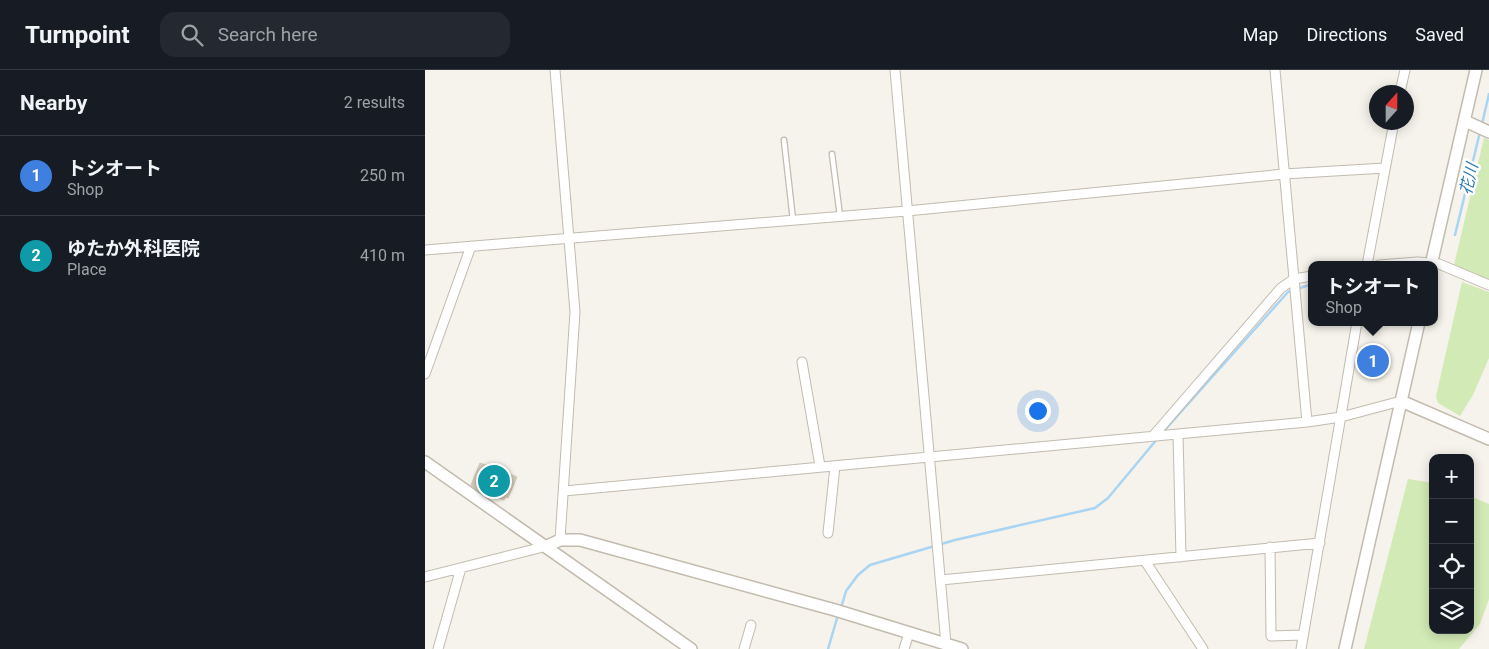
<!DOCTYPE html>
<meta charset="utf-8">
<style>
body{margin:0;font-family:Roboto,"Noto Sans JP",sans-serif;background:#242831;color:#f1f3f6}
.controls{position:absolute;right:15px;bottom:15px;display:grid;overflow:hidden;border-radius:10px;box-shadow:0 2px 12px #0003}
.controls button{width:45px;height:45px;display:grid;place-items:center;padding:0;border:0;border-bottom:1px solid #363941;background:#171b24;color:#f1f3f6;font:25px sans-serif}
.compass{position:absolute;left:944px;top:15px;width:45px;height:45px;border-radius:50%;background:#171b24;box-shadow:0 2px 12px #0003;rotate:21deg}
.you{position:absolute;left:612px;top:340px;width:18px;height:18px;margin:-12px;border:4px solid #fff;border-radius:50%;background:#1a73e8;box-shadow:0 0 0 8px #1a73e833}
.badge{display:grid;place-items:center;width:32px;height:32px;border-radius:50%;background:#d93025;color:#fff;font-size:16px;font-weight:700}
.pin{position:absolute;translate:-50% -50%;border:2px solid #fff;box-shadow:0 1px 5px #0006}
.popup{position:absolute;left:883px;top:191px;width:130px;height:65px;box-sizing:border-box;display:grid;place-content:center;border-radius:10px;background:#171b24;filter:drop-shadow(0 1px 4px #0005);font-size:16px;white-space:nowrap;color:#9ea1a6}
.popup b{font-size:19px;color:#f1f3f6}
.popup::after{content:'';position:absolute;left:50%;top:100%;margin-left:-10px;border:10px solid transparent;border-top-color:#171b24}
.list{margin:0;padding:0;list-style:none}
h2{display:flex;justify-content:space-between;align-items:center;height:65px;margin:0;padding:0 20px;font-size:21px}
h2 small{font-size:16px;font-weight:400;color:#9ea1a6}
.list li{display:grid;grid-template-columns:32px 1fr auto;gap:15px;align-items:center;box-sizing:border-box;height:80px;padding:0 20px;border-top:1px solid #363941}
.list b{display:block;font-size:19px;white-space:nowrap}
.list p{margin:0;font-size:16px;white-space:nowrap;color:#9ea1a6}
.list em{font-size:16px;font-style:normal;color:#9ea1a6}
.icon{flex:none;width:28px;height:28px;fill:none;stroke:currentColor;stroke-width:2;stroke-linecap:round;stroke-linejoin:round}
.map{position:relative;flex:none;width:1064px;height:579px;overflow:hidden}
header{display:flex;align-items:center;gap:30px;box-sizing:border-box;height:70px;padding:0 25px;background:#171b24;border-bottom:1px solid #363941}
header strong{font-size:24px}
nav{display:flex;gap:28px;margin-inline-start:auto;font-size:18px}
.search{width:350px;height:45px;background:#242831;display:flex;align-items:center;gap:12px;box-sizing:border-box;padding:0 18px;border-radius:15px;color:#9ea1a6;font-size:19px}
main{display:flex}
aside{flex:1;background:#171b24}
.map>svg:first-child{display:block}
</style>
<header>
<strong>Turnpoint</strong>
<div class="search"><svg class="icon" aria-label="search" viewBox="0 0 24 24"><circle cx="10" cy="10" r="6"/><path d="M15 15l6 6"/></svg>Search here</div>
<nav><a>Map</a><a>Directions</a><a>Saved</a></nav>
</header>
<main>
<aside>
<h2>Nearby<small>2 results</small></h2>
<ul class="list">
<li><span class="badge" style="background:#3f7fe0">1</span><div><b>トシオート</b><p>Shop</p></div><em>250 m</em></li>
<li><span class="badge" style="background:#0f9aa8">2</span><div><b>ゆたか外科医院</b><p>Place</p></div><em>410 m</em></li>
</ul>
</aside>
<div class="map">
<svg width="1064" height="579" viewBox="0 0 1064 579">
<rect width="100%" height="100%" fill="#f6f3ec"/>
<path fill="#d2eab5" d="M 1059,68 L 1064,70 L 1064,211 L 1029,195 Z
M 1037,212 L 1064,222 L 1064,288 L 1048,325 L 1035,346 L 1013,333 L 1011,326 Z
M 983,409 L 1008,413 L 1008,560 L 1045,560 L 1045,426 L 1064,434 L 1064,529 L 1055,554 L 1034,579 L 939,579 Z"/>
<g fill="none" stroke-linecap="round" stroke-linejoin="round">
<path stroke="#a9d4f2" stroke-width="2.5" d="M 1057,54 L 1064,24
M 1030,165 L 1055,62
M 738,362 L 863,222 L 887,214
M 416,538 L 421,521 L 433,505 L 445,495 L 530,470 L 670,438 L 683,428 L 733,368
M 403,579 L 413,545"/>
</g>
<path fill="#d8cfc1" stroke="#d3c7b4" d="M 55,393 L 92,407 L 83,428 L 80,427 L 79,430 L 61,422 L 59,424 L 46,415 Z"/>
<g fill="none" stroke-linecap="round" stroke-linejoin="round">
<g stroke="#c2bbae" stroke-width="7">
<path id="service" d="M 359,70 L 368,150
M 407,84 L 415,146"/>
</g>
<g stroke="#c2bbae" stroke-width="11">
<path id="minor" d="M 130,0 L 150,242 L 135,470
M 470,0 L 521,574
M 850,0 L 882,352
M 975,22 L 980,0
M 0,180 L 482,141 L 859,104 L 960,98
M 942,195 L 969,52
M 954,195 L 993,192 L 1014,194 L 1064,215
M 377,292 L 395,396
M 0,304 L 46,176
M 753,364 L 756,487
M 728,366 L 856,218 L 869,209 L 887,206
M 139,421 L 882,352 L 916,347 L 976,331
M 403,463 L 410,396
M 845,477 L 846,566 L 878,565
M 720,491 L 778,579
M 0,507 L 122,476
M 516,510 L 895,473
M 13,579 L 36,498
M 319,579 L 326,555
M 479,579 L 484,563
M 876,579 L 932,252"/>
</g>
<g stroke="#c2bbae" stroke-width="14">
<path id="tertiary" d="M 1040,51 L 1064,62
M 1006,195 L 1051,0
M 976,331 L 1064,369
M 0,392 L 266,579
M 122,476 L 135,470 L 155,470 L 410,540 L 537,579
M 920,579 L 994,252"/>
</g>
<use href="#service" stroke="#fff" stroke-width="4.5"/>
<use href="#minor" stroke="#fff" stroke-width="9"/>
<use href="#tertiary" stroke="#fff" stroke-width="11"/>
</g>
<g text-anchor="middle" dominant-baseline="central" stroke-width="5" stroke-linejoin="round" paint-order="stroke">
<g font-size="16" font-style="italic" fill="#2e7ab2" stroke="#fff">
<text transform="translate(1044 109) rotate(-77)">花川</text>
</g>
</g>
</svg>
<div class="controls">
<button>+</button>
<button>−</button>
<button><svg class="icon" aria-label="locate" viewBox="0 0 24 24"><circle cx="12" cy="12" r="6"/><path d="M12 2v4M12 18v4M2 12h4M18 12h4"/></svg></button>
<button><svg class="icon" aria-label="layers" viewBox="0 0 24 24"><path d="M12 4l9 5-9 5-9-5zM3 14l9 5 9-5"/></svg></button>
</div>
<svg class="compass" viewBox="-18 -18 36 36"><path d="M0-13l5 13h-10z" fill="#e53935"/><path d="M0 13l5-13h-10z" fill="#9ea1a6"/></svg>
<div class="you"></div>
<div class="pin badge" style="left:948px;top:291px;background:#3f7fe0">1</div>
<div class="popup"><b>トシオート</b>Shop</div>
<div class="pin badge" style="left:69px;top:411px;background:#0f9aa8">2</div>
</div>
</main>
